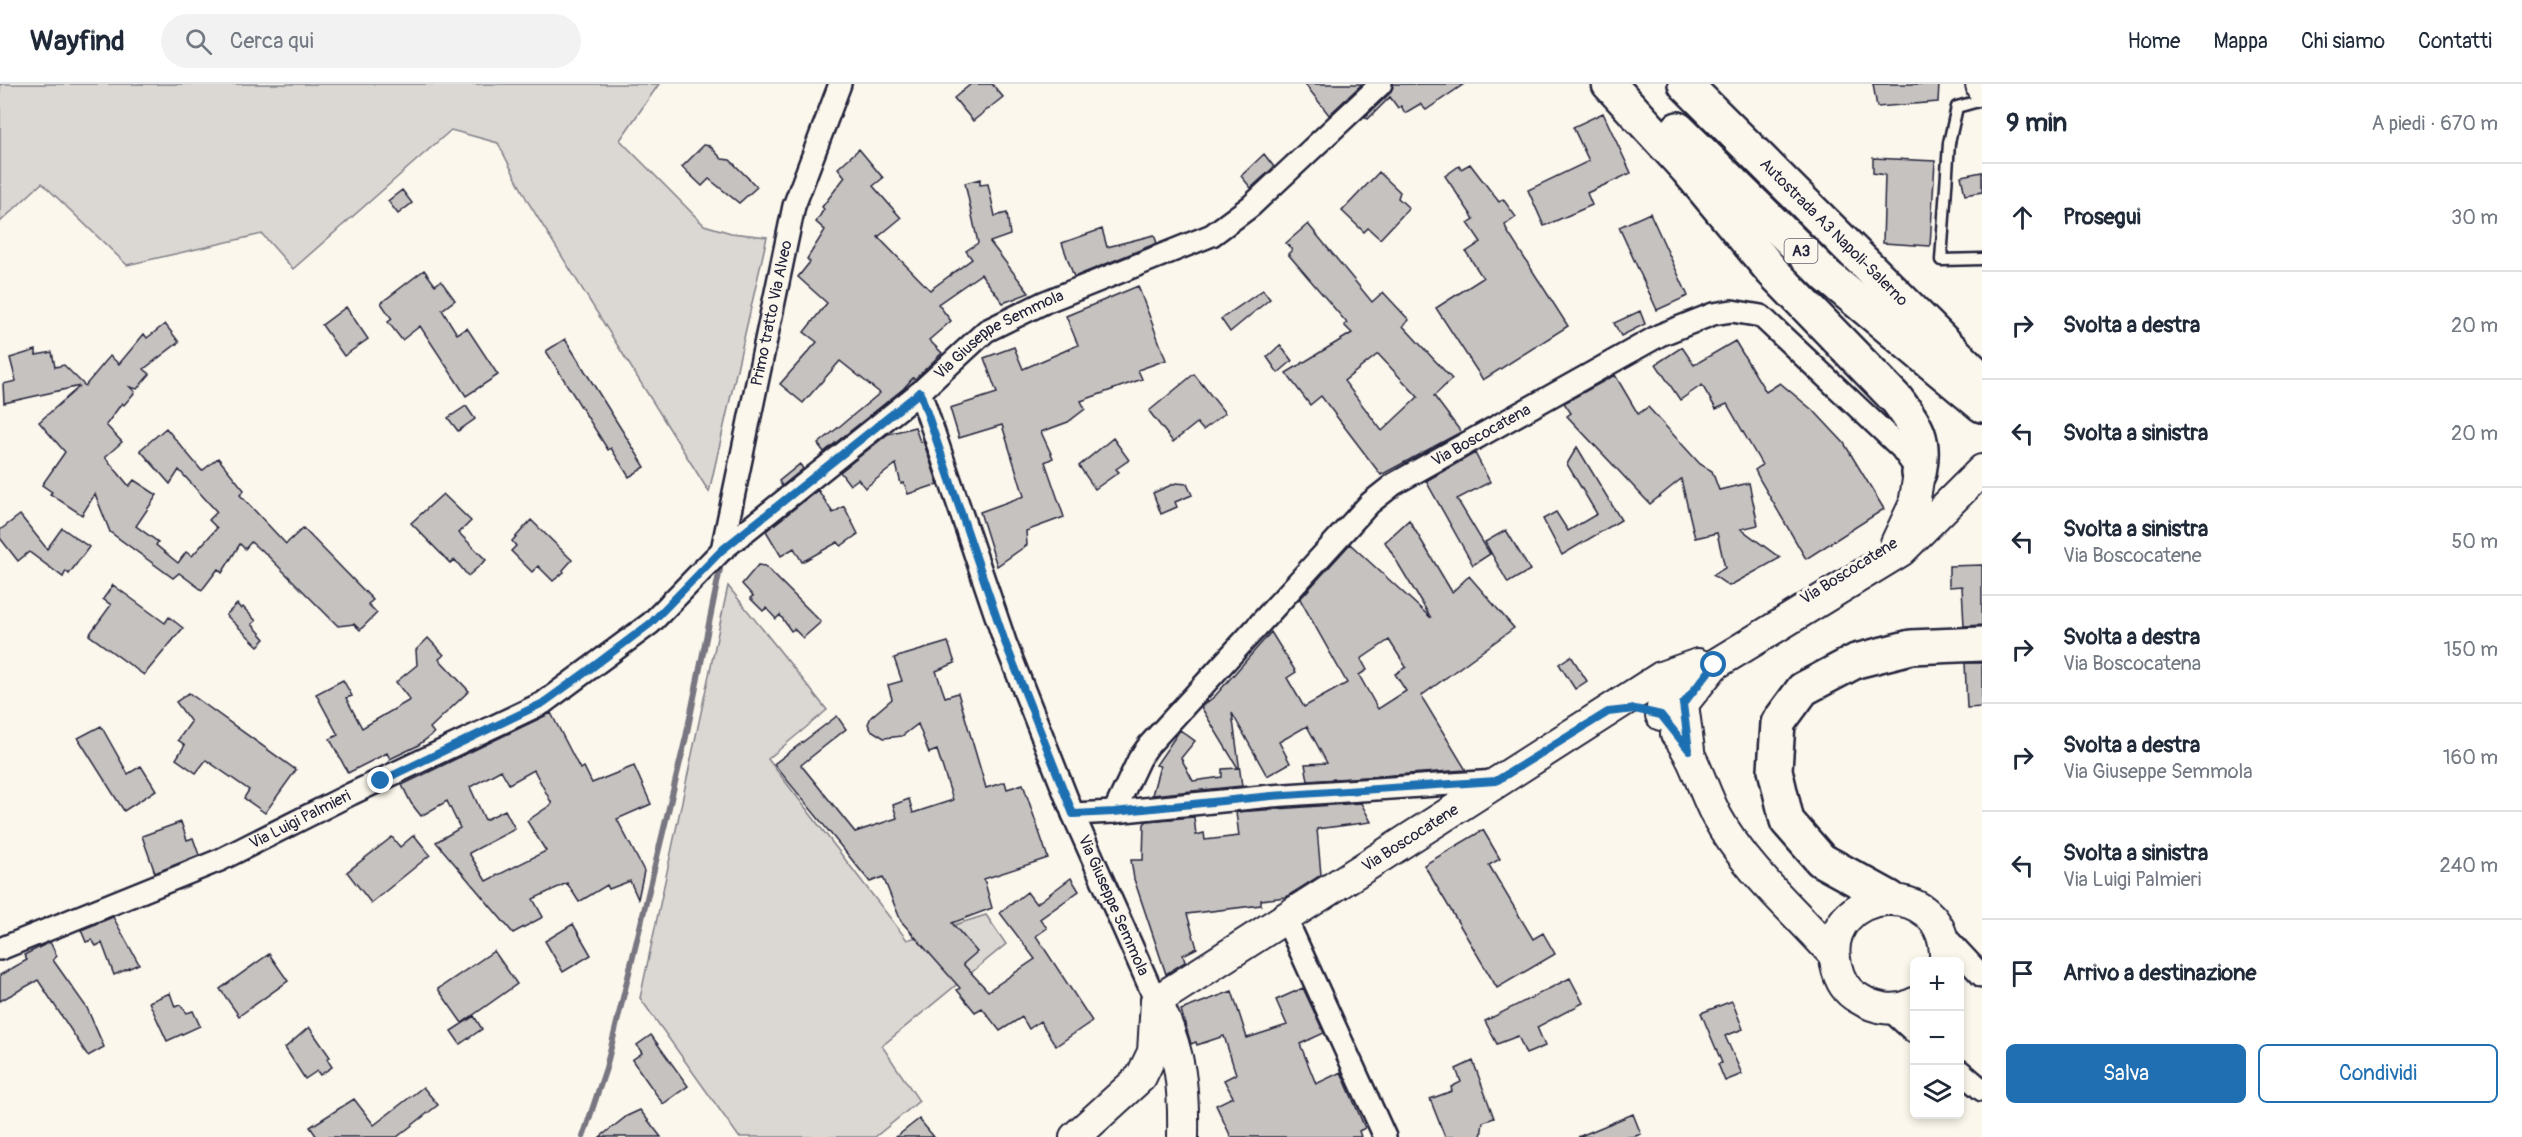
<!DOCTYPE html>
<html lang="it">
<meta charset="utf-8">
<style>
body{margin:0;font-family:Pangolin,sans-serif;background:#f2f2f3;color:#1f2937}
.controls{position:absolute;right:18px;bottom:18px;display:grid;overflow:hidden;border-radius:9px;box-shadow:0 3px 9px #0003}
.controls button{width:54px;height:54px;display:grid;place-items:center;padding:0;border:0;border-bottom:2px solid #e0e1e3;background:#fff;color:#1f2937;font:30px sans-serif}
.stop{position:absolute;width:18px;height:18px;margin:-14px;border:4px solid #1f6fb2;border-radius:50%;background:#fff}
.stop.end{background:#1f6fb2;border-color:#fff;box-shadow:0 2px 6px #0008}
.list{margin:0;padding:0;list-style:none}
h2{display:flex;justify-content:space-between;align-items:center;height:78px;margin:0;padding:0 24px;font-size:26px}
h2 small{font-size:20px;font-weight:400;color:#747a83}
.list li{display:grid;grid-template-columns:39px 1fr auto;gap:18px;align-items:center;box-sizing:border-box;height:108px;padding:0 24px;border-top:2px solid #e0e1e3}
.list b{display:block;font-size:22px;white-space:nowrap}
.list p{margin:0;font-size:20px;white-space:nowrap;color:#747a83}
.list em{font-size:20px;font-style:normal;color:#747a83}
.actions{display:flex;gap:12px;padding:18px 24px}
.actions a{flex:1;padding:14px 0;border:2px solid #1f6fb2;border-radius:9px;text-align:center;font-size:21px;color:#1f6fb2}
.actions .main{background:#1f6fb2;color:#fff}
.icon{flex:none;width:33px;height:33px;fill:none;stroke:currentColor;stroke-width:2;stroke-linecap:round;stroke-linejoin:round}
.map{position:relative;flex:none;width:1982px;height:1053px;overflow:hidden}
header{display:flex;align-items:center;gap:36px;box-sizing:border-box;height:84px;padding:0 30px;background:#fff;border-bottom:2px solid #e0e1e3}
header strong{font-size:28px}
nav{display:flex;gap:33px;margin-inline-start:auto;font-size:21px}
.search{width:420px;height:54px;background:#f2f2f3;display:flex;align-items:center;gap:15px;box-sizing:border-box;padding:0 21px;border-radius:33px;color:#747a83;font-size:22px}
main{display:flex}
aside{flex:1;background:#fff}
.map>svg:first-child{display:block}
</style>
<header>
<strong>Wayfind</strong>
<div class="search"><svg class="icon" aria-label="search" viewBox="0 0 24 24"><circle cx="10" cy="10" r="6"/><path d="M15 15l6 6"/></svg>Cerca qui</div>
<nav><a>Home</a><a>Mappa</a><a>Chi siamo</a><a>Contatti</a></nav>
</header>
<main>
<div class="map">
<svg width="1982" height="1053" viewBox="0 0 1982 1053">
<rect width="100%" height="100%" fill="#fbf7ec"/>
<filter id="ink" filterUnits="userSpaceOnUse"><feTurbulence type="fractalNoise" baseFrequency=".0167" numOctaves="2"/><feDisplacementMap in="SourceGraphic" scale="12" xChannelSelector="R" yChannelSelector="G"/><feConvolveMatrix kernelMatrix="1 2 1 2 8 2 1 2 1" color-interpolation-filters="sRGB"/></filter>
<g filter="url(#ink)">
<path fill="#dbd8d3" stroke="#7e7d87" stroke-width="1.5" d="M 0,0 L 659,0 L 620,56 L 704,141 L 731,149 L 767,153 L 709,408 L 528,118 L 498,59 L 451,46 L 293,185 L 262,150 L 127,181 L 42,99 L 0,138 Z
M 728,502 L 827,626 L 768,675 L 907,856 L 986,831 L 1006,860 L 882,962 L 919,1017 L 875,1053 L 739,1053 L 640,914 Z"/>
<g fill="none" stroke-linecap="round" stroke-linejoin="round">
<path stroke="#787681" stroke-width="6" d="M 583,1053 L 606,984 L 686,653 L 720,485"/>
</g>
<path fill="#c6c2c0" stroke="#22223b" stroke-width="1.5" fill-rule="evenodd" d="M 971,0 L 992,0 L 1003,13 L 973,37 L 954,14 Z
M 1305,0 L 1362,0 L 1329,31 Z
M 1393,0 L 1464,0 L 1426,26 L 1420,20 L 1405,29 L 1401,22 L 1398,24 L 1390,13 L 1368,35 L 1365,33 L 1390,9 Z
M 1873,0 L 1939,0 L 1938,18 L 1877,23 Z
M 1603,29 L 1631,89 L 1587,109 L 1592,121 L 1544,142 L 1528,106 L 1589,77 L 1573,43 Z
M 704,61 L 710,62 L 722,75 L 730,76 L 757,103 L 739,119 L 709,95 L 702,102 L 682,83 Z
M 859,65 L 883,94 L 873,102 L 901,134 L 878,153 L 930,206 L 972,175 L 966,167 L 978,159 L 965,99 L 980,95 L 980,101 L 988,100 L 995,132 L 1007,129 L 1010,151 L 990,158 L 1029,209 L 1003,219 L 981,190 L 938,220 L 951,237 L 929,256 L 942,269 L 915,295 L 913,294 L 903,305 L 824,368 L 818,360 L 880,309 L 840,277 L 803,319 L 780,300 L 817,258 L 804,248 L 827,219 L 798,193 L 810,178 L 807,175 L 825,146 L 816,138 L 824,125 L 822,123 L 845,93 L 838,84 Z
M 1264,70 L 1274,83 L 1251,104 L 1241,92 Z
M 1873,74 L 1935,77 L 1930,162 L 1883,159 L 1885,91 L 1873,89 Z
M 1470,80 L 1499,118 L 1503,115 L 1516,133 L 1505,141 L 1507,147 L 1568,242 L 1483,296 L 1436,224 L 1483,194 L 1466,168 L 1481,158 L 1468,139 L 1474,135 L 1445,92 L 1459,82 L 1461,85 Z
M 1379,88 L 1400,108 L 1398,114 L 1409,124 L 1380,155 L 1368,144 L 1364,148 L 1342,127 Z
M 1982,88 L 1982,108 L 1965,111 L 1961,92 Z
M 402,106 L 412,119 L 398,130 L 388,117 Z
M 1650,129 L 1688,212 L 1657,226 L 1619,143 Z
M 1308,140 L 1372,218 L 1383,208 L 1409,236 L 1403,242 L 1452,295 L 1434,312 L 1461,348 L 1381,391 L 1321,312 L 1310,321 L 1286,289 L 1352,249 L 1344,241 L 1347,239 L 1288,170 L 1292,166 L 1286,159 ZM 1378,270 L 1418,313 L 1382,347 L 1344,297 Z
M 1102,145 L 1107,163 L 1154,151 L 1157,159 L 1074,193 L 1062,159 Z
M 424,186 L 435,201 L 441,197 L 455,216 L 442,226 L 457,250 L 467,244 L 498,291 L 466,312 L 420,242 L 402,256 L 388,238 L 392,235 L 381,219 Z
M 1138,202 L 1166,276 L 1138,286 L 1142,295 L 1081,317 L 1085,325 L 1068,338 L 1041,348 L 1053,374 L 1045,378 L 1064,433 L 1026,447 L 1027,461 L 997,482 L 980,428 L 1024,412 L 1002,341 L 959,354 L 950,324 L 997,309 L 984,274 L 1014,263 L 1023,285 L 1078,261 L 1066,232 Z
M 1263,206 L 1270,215 L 1230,248 L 1221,235 Z
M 346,223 L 368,255 L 344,272 L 322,241 Z
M 1640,227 L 1645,240 L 1621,252 L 1614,239 Z
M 165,240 L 179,258 L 144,285 L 150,290 L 137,305 L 130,303 L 135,308 L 124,321 L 122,319 L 106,341 L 122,358 L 105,373 L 129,402 L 134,396 L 157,411 L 136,442 L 158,458 L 156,461 L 178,479 L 186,468 L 192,472 L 217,444 L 209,436 L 217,428 L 179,386 L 170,400 L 140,366 L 166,344 L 202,387 L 218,374 L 244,406 L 240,411 L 286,460 L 303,444 L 373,516 L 368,520 L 377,529 L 360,546 L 354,540 L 338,542 L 261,465 L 260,466 L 251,458 L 245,465 L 240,460 L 222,489 L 218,485 L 202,506 L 179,489 L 173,494 L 110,448 L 95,410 L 82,431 L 50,410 L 52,408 L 42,401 L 65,368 L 39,338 L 80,302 L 4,319 L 3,300 L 16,297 L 10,274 L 36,266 L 36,271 L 52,268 L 55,283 L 64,281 L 85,302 L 110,272 L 119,280 L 144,250 L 147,254 Z
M 565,255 L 645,383 L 629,393 L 611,364 L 608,366 L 546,267 Z
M 1735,257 L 1766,308 L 1780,299 L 1816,329 L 1844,359 L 1884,425 L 1806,475 L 1760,396 L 1755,386 L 1762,381 L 1727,320 L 1716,325 L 1702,301 L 1680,316 L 1656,280 L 1682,263 L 1694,281 Z
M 1280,261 L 1292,277 L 1278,289 L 1267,273 Z
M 1194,290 L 1225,329 L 1203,346 L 1197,339 L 1173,358 L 1149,327 Z
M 1615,291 L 1638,330 L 1648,323 L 1700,380 L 1712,387 L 1719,406 L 1749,399 L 1758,441 L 1741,445 L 1780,474 L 1729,502 L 1713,491 L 1725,484 L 1717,449 L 1695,454 L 1681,395 L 1650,420 L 1567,332 L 1571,329 L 1564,319 Z
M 466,322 L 475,335 L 458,347 L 448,334 Z
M 915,343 L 920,358 L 923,357 L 938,400 L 908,410 L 904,399 L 901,400 L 896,380 L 865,404 L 858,395 L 850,401 L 840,388 L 888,350 Z
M 1113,354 L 1129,376 L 1116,385 L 1119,388 L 1095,405 L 1079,382 Z
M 1577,363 L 1621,436 L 1562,471 L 1543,435 L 1556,428 L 1568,447 L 1597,430 L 1567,380 Z
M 1475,369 L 1490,398 L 1457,415 L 1490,470 L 1473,481 L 1426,397 Z
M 800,380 L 803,385 L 782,402 L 779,397 Z
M 1176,399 L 1187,400 L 1192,411 L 1175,418 L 1177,423 L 1161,430 L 1153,409 Z
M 818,406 L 833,429 L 844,422 L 858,450 L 841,462 L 838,458 L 802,478 L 794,464 L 781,472 L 766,447 Z
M 443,410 L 471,437 L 459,449 L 486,476 L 468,492 L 455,476 L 450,479 L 411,439 Z
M 20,431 L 47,465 L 62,444 L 89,463 L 69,490 L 66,487 L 63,493 L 29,468 L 18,477 L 0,454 L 0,446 Z
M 531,436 L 572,476 L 563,486 L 564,488 L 553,497 L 538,482 L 532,488 L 511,467 L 516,462 L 512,457 Z
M 1409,436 L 1452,508 L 1469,492 L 1514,544 L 1421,612 L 1466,686 L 1308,697 L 1305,680 L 1327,679 L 1307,642 L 1279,658 L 1290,679 L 1267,692 L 1232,629 L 1242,702 L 1152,711 L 1160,682 L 1156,681 L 1180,646 L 1195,657 L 1181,674 L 1193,697 L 1222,693 L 1222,685 L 1238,684 L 1201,623 L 1215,612 L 1271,548 L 1296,588 L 1287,594 L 1304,623 L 1347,599 L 1300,515 L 1350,460 L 1431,534 L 1385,458 ZM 1389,556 L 1406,583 L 1395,590 L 1406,607 L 1378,625 L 1359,591 L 1367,586 L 1361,575 Z
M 1506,446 L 1530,486 L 1508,499 L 1485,458 Z
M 758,481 L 765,482 L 821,538 L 803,554 L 794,545 L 791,547 L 780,531 L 776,535 L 766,524 L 763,527 L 750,514 L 753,512 L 742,500 Z
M 1982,481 L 1982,541 L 1964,542 L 1962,502 L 1949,503 L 1949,482 Z
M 113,501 L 165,539 L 169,533 L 183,544 L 144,591 L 89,551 L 111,521 L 103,515 Z
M 237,520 L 241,525 L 243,523 L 256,537 L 252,540 L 265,555 L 258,562 L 226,531 Z
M 428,554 L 444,571 L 439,575 L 469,607 L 430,644 L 434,649 L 417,662 L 390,675 L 387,669 L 348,689 L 330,655 L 338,651 L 316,610 L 343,596 L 352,612 L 346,614 L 362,644 L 410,616 L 396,598 L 417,581 L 416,566 Z
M 948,558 L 955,579 L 936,587 L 945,613 L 958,609 L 986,704 L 1005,698 L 1007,705 L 1023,700 L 1048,774 L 984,795 L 992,824 L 952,839 L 977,868 L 963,880 L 988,907 L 1035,875 L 1000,829 L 1027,808 L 1036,820 L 1071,794 L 1079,807 L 1040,835 L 1047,844 L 1036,852 L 1092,937 L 1056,962 L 1040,937 L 1029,945 L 1022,933 L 1000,947 L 982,924 L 975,928 L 957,906 L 960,904 L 901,837 L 883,793 L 870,798 L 774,680 L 837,632 L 846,645 L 801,681 L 855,748 L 897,734 L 893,721 L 909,715 L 913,729 L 953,716 L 937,666 L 929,669 L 918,640 L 902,652 L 884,654 L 871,646 L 868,640 L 871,633 L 892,615 L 888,601 L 902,597 L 894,574 Z
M 1571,572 L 1587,597 L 1575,605 L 1559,580 Z
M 1965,579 L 1982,579 L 1982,623 L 1967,624 Z
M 189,609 L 296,686 L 265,729 L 244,714 L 249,706 L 206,676 L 196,689 L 176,675 L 185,661 L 178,656 L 191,638 L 176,618 Z
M 551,629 L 580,685 L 584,683 L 592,699 L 634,682 L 651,720 L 617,735 L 644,787 L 638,815 L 630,797 L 609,805 L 607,801 L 579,818 L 567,799 L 533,815 L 543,833 L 513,849 L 436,758 L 460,744 L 447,717 L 421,732 L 411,719 L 402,701 ZM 501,686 L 509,700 L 534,686 L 552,720 L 527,737 L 546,767 L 486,797 L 469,769 L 515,745 L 505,726 L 485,736 L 470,703 Z
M 101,642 L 128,690 L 141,682 L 156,706 L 124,727 L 78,654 Z
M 1361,719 L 1371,738 L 1317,745 L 1321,791 L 1299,805 L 1286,813 L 1261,816 L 1261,821 L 1187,830 L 1197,864 L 1183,871 L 1185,878 L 1166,890 L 1134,795 L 1131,776 L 1143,776 L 1144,740 L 1147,737 L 1194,733 L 1196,751 L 1204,749 L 1205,756 L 1239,752 L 1236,728 Z
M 181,738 L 187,756 L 193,754 L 199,771 L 155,789 L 142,752 Z
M 1483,746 L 1500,775 L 1489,781 L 1533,855 L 1543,849 L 1555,870 L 1497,904 L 1424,781 Z
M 414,751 L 430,771 L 371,819 L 347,788 L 392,753 L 400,763 Z
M 113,833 L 139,880 L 114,891 L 102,859 L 96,862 L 92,856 L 86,858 L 81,846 Z
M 573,840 L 591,871 L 563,888 L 545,857 Z
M 50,858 L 57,872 L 53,876 L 87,924 L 104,963 L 88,972 L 38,896 L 0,917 L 0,891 L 27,876 L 24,871 Z
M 494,867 L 517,900 L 462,939 L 438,905 Z
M 269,870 L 288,897 L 239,932 L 220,905 Z
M 1570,894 L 1583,919 L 1537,943 L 1545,962 L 1526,970 L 1518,952 L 1497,960 L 1485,937 Z
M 1303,904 L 1324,949 L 1300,960 L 1316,1000 L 1341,988 L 1365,1044 L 1359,1047 L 1361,1053 L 1231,1053 L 1216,1021 L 1233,1013 L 1224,996 L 1236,990 L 1224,952 L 1197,961 L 1196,958 L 1191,960 L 1181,926 L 1232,907 L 1247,954 L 1287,941 L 1276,916 Z
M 170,909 L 175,923 L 180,921 L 187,929 L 193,927 L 200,942 L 167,957 L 149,918 Z
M 1732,917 L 1743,945 L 1725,952 L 1742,990 L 1725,997 L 1718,980 L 1722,979 L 1701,929 Z
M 474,932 L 482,945 L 460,960 L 451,947 Z
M 309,943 L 330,973 L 327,975 L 332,983 L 320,991 L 317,987 L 305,995 L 285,964 Z
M 651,951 L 688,1002 L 663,1020 L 632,976 L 642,969 L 637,961 Z
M 1473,977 L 1494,1034 L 1483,1038 L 1481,1053 L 1445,1053 L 1430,1015 L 1452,1007 L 1451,1003 L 1461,998 L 1456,985 Z
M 423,1003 L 438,1021 L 397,1053 L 317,1053 L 310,1043 L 354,1015 L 374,1041 Z
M 640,1026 L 661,1053 L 600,1053 L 627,1032 Z
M 1633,1030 L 1641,1050 L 1633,1053 L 1578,1053 Z
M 919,1035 L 934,1053 L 896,1053 Z"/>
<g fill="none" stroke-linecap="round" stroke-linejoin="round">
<g stroke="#22223b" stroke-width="15">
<path id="lane" d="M 1982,16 L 1957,23 L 1949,59 L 1941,176 L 1982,175"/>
</g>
<g stroke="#22223b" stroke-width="26">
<g id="street">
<path id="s1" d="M 920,308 L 1005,558 L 1073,730 L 1156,917"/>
<path id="s2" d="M 722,466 L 794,122 L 840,0"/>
<path id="s3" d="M 1114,728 L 1139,675 L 1149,661 L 1370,419 L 1394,400 L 1660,251 L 1713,230 L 1732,227 L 1761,232 L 1901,364 L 1919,389"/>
<path d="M 1073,730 L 1114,728 L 1271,712 L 1496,697"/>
<path d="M 1286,835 L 1385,1053"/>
<path d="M 1941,848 L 1982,892"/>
<path id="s4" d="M 0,865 L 220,776 L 351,710 L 543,619 L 651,539 L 722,466 L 920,308 L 986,247 L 1045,218 L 1212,151 L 1251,122 L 1381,0"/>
<path d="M 1890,926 L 1914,948"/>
<path d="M 1960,987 L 1982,1006"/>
</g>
</g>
<g stroke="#22223b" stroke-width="34">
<g id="secondary">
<path d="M 1981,0 L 1982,4"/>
<path d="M 1896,459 L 1914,421 L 1919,389"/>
<path d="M 1661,631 C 1663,610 1671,599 1688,587"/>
<path d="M 1676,650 C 1696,675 1702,705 1717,733 C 1746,786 1794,826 1833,870"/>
<path d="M 1689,666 L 1683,620 L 1714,581 L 1901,467 L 1982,386"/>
<path id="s5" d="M 1156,917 L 1661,593 L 1698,580"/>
<path d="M 1914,919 C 1896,929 1875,925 1858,914 C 1845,907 1839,895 1836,881 C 1819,802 1949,788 1945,878"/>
<path d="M 1160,925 C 1181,970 1184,1004 1183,1053"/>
<path d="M 1075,1053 L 1141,993 L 1153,968 L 1156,917"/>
</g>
</g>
<g stroke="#22223b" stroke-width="38">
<g id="highway">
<path d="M 1609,0 L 1687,85 L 1772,187 L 1897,316 C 1917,343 1926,355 1919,389"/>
<path id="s6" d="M 1685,0 L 1982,296"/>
<path d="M 1678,45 L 1827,192 L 1982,321"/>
<path d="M 1890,814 L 1821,776 L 1787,737 L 1775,686 L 1778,639 L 1803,605 L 1856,577 L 1911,563 L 1982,560"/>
</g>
</g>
<use href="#lane" stroke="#fbf7ec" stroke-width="10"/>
<use href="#street" stroke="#fbf7ec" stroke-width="21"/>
<use href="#secondary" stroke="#fbf7ec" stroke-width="30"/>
<use href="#highway" stroke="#fbf7ec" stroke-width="33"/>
</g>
</g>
<g fill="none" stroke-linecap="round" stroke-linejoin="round" filter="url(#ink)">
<path stroke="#1f6fb2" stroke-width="8" d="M 381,697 L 543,619 L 586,588 L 651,539 L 722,466 L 920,308 L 1005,558 L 1073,730 L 1114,728 L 1271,712 L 1496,697 L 1608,628 L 1635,625 L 1661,631 L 1689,666 L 1683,620 L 1714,581"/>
</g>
<g text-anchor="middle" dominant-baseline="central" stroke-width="6" stroke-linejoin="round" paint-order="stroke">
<rect fill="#fbf7ec" stroke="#636270" stroke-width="1.5" x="1784.5" y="155" width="33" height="24" rx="4.5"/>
<g font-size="15" font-weight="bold" fill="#22223b">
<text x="1801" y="167">A3</text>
</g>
<g font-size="16" fill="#22223b" stroke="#fbf7ec">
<text stroke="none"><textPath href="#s6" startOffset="210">Autostrada A3 Napoli-Salerno</textPath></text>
<text stroke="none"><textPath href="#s2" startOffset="242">Primo tratto Via Alveo</textPath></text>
<text stroke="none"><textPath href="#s4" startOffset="1185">Via Giuseppe Semmola</textPath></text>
<text stroke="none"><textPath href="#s3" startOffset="534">Via Boscocatena</textPath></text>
<text transform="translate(1849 487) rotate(-32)">Via Boscocatene</text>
<text stroke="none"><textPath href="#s4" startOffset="327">Via Luigi Palmieri</textPath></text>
<text stroke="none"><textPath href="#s5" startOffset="302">Via Boscocatene</textPath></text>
<text stroke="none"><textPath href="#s1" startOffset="549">Via Giuseppe Semmola</textPath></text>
</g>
</g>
</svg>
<div class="controls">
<button>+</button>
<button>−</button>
<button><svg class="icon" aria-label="layers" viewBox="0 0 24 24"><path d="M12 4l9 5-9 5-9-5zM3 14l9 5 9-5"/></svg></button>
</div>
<div class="stop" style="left:1714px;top:581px"></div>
<div class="stop end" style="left:381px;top:697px"></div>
</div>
<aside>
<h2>9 min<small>A piedi · 670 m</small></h2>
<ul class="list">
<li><svg class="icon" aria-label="ahead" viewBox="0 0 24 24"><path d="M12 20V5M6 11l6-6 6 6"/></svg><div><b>Prosegui</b></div><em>30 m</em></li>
<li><svg class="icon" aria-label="right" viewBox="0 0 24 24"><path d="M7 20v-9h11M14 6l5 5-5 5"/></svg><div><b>Svolta a destra</b></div><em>20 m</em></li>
<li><svg class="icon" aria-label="left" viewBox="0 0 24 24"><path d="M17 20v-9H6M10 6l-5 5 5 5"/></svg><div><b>Svolta a sinistra</b></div><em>20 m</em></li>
<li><svg class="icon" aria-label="left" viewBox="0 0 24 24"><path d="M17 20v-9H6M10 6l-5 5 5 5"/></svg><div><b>Svolta a sinistra</b><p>Via Boscocatene</p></div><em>50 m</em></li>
<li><svg class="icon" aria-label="right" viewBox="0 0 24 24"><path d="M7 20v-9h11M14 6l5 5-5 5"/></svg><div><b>Svolta a destra</b><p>Via Boscocatena</p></div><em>150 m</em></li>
<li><svg class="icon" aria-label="right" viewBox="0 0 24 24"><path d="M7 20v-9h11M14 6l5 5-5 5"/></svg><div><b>Svolta a destra</b><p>Via Giuseppe Semmola</p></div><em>160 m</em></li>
<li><svg class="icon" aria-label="left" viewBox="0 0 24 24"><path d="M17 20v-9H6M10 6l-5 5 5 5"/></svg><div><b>Svolta a sinistra</b><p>Via Luigi Palmieri</p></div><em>240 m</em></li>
<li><svg class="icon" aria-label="arrive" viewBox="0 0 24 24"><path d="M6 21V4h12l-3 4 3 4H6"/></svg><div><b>Arrivo a destinazione</b></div></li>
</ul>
<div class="actions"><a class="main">Salva</a><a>Condividi</a></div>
</aside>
</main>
